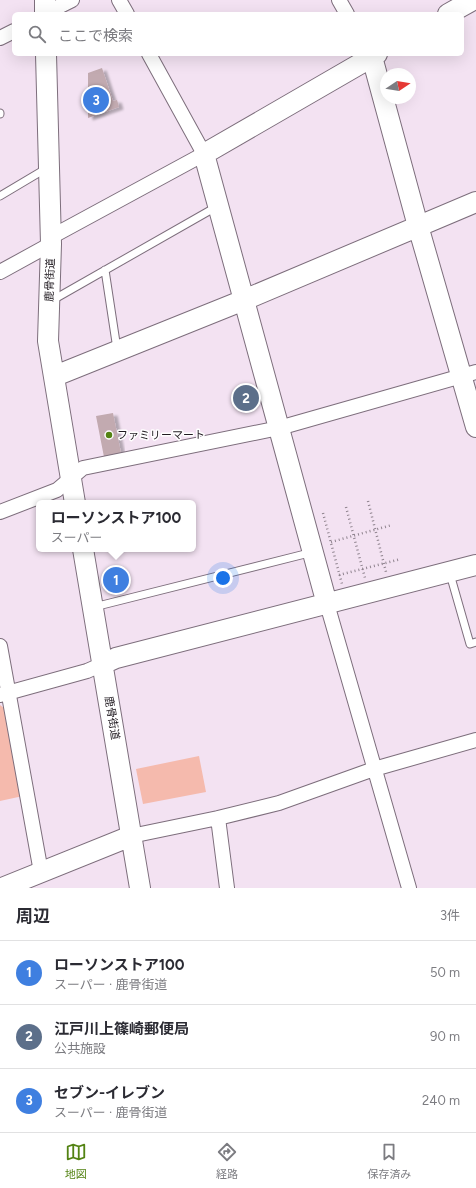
<!DOCTYPE html>
<html lang="ja">
<meta charset="utf-8">
<style>
body{margin:0;font-family:Figtree,"Noto Sans JP",sans-serif;background:#f7f7f7;color:#2b2b33}
.compass{position:absolute;left:380px;top:68px;width:36px;height:36px;border-radius:50%;background:#fff;box-shadow:0 4px 16px #0002;rotate:78deg}
.you{position:absolute;left:223px;top:578px;width:14px;height:14px;margin:-10px;border:3px solid #fff;border-radius:50%;background:#1a73e8;box-shadow:0 0 0 6px #1a73e833}
.badge{display:grid;place-items:center;width:26px;height:26px;border-radius:50%;background:#538313;color:#fff;font-size:13px;font-weight:700}
.pin{position:absolute;translate:-50% -50%;border:2px solid #fff;box-shadow:0 1px 4px #0006}
.popup{position:absolute;left:36px;top:500px;width:160px;height:52px;box-sizing:border-box;display:grid;place-content:center;border-radius:6px;background:#fff;filter:drop-shadow(0 1px 3px #0005);font-size:13px;white-space:nowrap;color:#7c7c81}
.popup b{font-size:15px;color:#2b2b33}
.popup::after{content:'';position:absolute;left:50%;top:100%;margin-left:-8px;border:8px solid transparent;border-top-color:#fff}
.list{margin:0;padding:0;list-style:none}
h2{display:flex;justify-content:space-between;align-items:center;height:52px;margin:0;padding:0 16px;font-size:17px}
h2 small{font-size:13px;font-weight:400;color:#7c7c81}
.list li{display:grid;grid-template-columns:26px 1fr auto;gap:12px;align-items:center;box-sizing:border-box;height:64px;padding:0 16px;border-top:1px solid #e1e1e2}
.list b{display:block;font-size:15px;white-space:nowrap}
.list p{margin:0;font-size:13px;white-space:nowrap;color:#7c7c81}
.list em{font-size:13px;font-style:normal;color:#7c7c81}
.icon{flex:none;width:22px;height:22px;fill:none;stroke:currentColor;stroke-width:2;stroke-linecap:round;stroke-linejoin:round}
.map{position:relative;flex:none;width:476px;height:888px;overflow:hidden}
.search{position:absolute;background:#fff;box-shadow:0 4px 16px #0002;left:12px;right:12px;top:12px;height:44px;display:flex;align-items:center;gap:10px;box-sizing:border-box;padding:0 14px;border-radius:6px;color:#7c7c81;font-size:15px}
.sheet{height:244px;background:#fff}
nav{display:flex;justify-content:space-around;align-items:center;box-sizing:border-box;height:56px;border-top:1px solid #e1e1e2;background:#fff;font-size:11px;color:#7c7c81}
nav a{display:grid;justify-items:center;gap:2px}
nav .on{color:#538313}
.map>svg:first-child{display:block}
</style>
<div class="map">
<svg width="476" height="888" viewBox="0 0 476 888">
<defs>
<filter id="shadow"><feDropShadow dx="4.5" dy="2.5" stdDeviation="1" flood-color="#0004"/></filter>
</defs>
<rect width="100%" height="100%" fill="#f3e2f2"/>
<path fill="#f5baad" d="M 0,705 L 9,712 L 23,796 L 0,801 Z
M 199,756 L 206,792 L 143,804 L 136,769 Z"/>
<path fill="#c2aab0" filter="url(#shadow)" d="M 102,68 L 113,101 L 117,100 L 119,107 L 88,118 L 88,73 Z
M 113,413 L 121,453 L 104,457 L 96,416 Z"/>
<g fill="none" stroke-linecap="round" stroke-linejoin="round">
<g stroke="#7d6e7c" stroke-width="9">
<path id="lane" d="M 0,114 L 0,113
M 0,196 L 47,168
M 105,270 L 117,349
M 51,301 L 216,207
M 450,574 L 470,644 L 476,642
M 94,607 L 313,552"/>
</g>
<g stroke="#7d6e7c" stroke-width="16">
<path id="street" d="M 119,0 L 127,14
M 339,0 L 347,14
M 44,14 L 72,0
M 0,38 L 14,31
M 51,237 L 204,154 L 149,54
M 0,272 L 51,244
M 0,512 L 57,490 L 83,468 L 279,428 L 476,372
M 327,604 L 409,888
M 0,646 L 41,872
M 0,695 L 87,671 L 103,664
M 218,818 L 227,888
M 131,836 L 218,818 L 279,803 L 374,769 L 476,740"/>
</g>
<g stroke="#7d6e7c" stroke-width="22">
<path id="secondary" d="M 45,0 L 45,14
M 448,14 L 473,0
M 46,54 L 51,244 L 48,341 L 75,503
M 372,57 L 418,226 L 476,427
M 55,376 L 244,300 L 476,202
M 83,549 L 140,888
M 327,604 L 204,154 L 377,54
M 103,664 L 116,658 L 476,565
M 2,888 L 131,836"/>
</g>
<path stroke="#90848f" stroke-width="2.5" stroke-dasharray="1 3" stroke-linecap="butt" d="M 368,501 L 386,572
M 346,507 L 365,578
M 323,513 L 342,584
M 331,542 L 392,525
M 339,575 L 401,559"/>
<use href="#lane" stroke="#fff" stroke-width="7"/>
<use href="#street" stroke="#fff" stroke-width="14"/>
<use href="#secondary" stroke="#fff" stroke-width="20"/>
</g>
<circle fill="#538313" stroke="#fff" stroke-width="1.5" cx="109" cy="435" r="4"/>
<g text-anchor="middle" dominant-baseline="central" stroke-width="3" stroke-linejoin="round" paint-order="stroke">
<g font-size="11" fill="#201a20" stroke="#fff">
<text transform="translate(50 280) rotate(-88)">鹿骨街道</text>
<text transform="translate(112 718) rotate(81)">鹿骨街道</text>
</g>
<g font-size="11" fill="#201a20" stroke="#fff" text-anchor="start">
<text x="117" y="435">ファミリーマート</text>
</g>
</g>
</svg>
<svg class="compass" viewBox="-18 -18 36 36"><path d="M0-13l5 13h-10z" fill="#e53935"/><path d="M0 13l5-13h-10z" fill="#7c7c81"/></svg>
<div class="you"></div>
<div class="pin badge" style="left:116px;top:580px;background:#3f7fe0">1</div>
<div class="popup"><b>ローソンストア100</b>スーパー</div>
<div class="pin badge" style="left:246px;top:398px;background:#5c6f8a">2</div>
<div class="pin badge" style="left:96px;top:100px;background:#3f7fe0">3</div>
<div class="search"><svg class="icon" aria-label="search" viewBox="0 0 24 24"><circle cx="10" cy="10" r="6"/><path d="M15 15l6 6"/></svg>ここで検索</div>
</div>
<section class="sheet">
<h2>周辺<small>3件</small></h2>
<ul class="list">
<li><span class="badge" style="background:#3f7fe0">1</span><div><b>ローソンストア100</b><p>スーパー · 鹿骨街道</p></div><em>50 m</em></li>
<li><span class="badge" style="background:#5c6f8a">2</span><div><b>江戸川上篠崎郵便局</b><p>公共施設</p></div><em>90 m</em></li>
<li><span class="badge" style="background:#3f7fe0">3</span><div><b>セブン-イレブン</b><p>スーパー · 鹿骨街道</p></div><em>240 m</em></li>
</ul>
</section>
<nav>
<a class="on"><svg class="icon" aria-label="map" viewBox="0 0 24 24"><path d="M3 6l6-2 6 2 6-2v14l-6 2-6-2-6 2zM9 4v14M15 6v14"/></svg>地図</a>
<a><svg class="icon" aria-label="directions" viewBox="0 0 24 24"><path d="M12 3l9 9-9 9-9-9zM9 14v-3h6M13 9l2 2-2 2"/></svg>経路</a>
<a><svg class="icon" aria-label="saved" viewBox="0 0 24 24"><path d="M7 4h10v16l-5-4-5 4z"/></svg>保存済み</a>
</nav>
